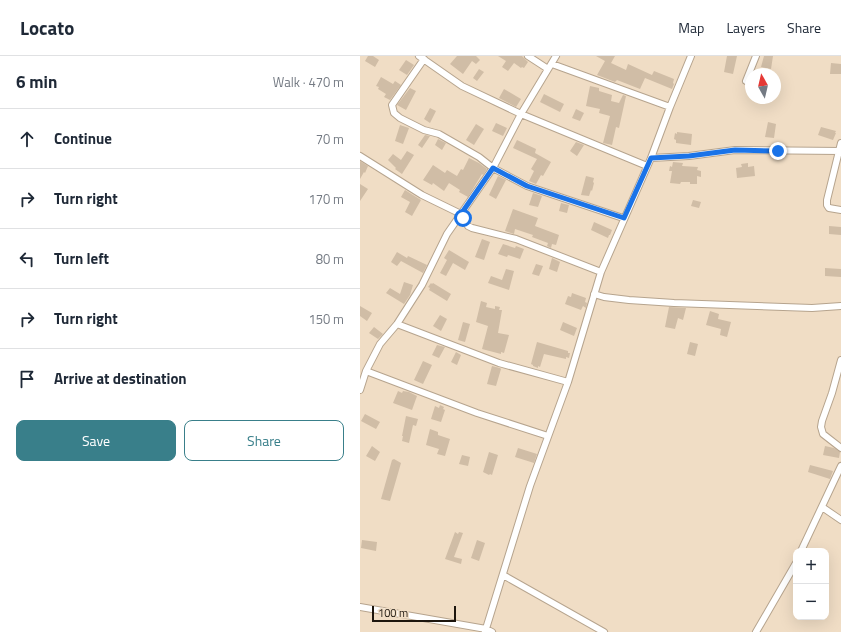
<!DOCTYPE html>
<meta charset="utf-8">
<style>
body{margin:0;font-family:"Titillium Web",sans-serif;background:#f6f6f7;color:#1f2937}
.controls{position:absolute;right:12px;bottom:12px;display:grid;overflow:hidden;border-radius:8px;box-shadow:0 4px 16px #0002}
.controls button{width:36px;height:36px;display:grid;place-items:center;padding:0;border:0;border-bottom:1px solid #e0e1e3;background:#fff;color:#1f2937;font:20px sans-serif}
.compass{position:absolute;left:385px;top:12px;width:36px;height:36px;border-radius:50%;background:#fff;box-shadow:0 4px 16px #0002;rotate:352deg}
.scale{position:absolute;left:12px;bottom:10px;width:84px;box-sizing:border-box;padding-left:4px;border:2px solid #1d160e;border-top:0;font-size:11px;line-height:14px;white-space:nowrap;color:#1d160e;-webkit-text-stroke:3px #f0ddc5;paint-order:stroke}
.stop{position:absolute;width:12px;height:12px;margin:-9px;border:3px solid #1a73e8;border-radius:50%;background:#fff}
.stop.end{background:#1a73e8;border-color:#fff;box-shadow:0 1px 4px #0008}
.list{margin:0;padding:0;list-style:none}
h2{display:flex;justify-content:space-between;align-items:center;height:52px;margin:0;padding:0 16px;font-size:17px}
h2 small{font-size:13px;font-weight:400;color:#747a83}
.list li{display:grid;grid-template-columns:26px 1fr auto;gap:12px;align-items:center;box-sizing:border-box;height:60px;padding:0 16px;border-top:1px solid #e0e1e3}
.list b{display:block;font-size:15px;white-space:nowrap}
.list em{font-size:13px;font-style:normal;color:#747a83}
.actions{display:flex;gap:8px;padding:12px 16px}
.actions a{flex:1;padding:9px 0;border:1px solid #397f8a;border-radius:8px;text-align:center;font-size:14px;color:#397f8a}
.actions .main{background:#397f8a;color:#fff}
.icon{flex:none;width:22px;height:22px;fill:none;stroke:currentColor;stroke-width:2;stroke-linecap:round;stroke-linejoin:round}
.map{position:relative;flex:none;width:481px;height:576px;overflow:hidden}
header{display:flex;align-items:center;gap:24px;box-sizing:border-box;height:56px;padding:0 20px;background:#fff;border-bottom:1px solid #e0e1e3}
header strong{font-size:19px}
nav{display:flex;gap:22px;margin-inline-start:auto;font-size:14px}
main{display:flex}
aside{flex:1;background:#fff}
.map>svg:first-child{display:block}
</style>
<header>
<strong>Locato</strong>
<nav><a>Map</a><a>Layers</a><a>Share</a></nav>
</header>
<main>
<aside>
<h2>6 min<small>Walk · 470 m</small></h2>
<ul class="list">
<li><svg class="icon" aria-label="ahead" viewBox="0 0 24 24"><path d="M12 20V5M6 11l6-6 6 6"/></svg><div><b>Continue</b></div><em>70 m</em></li>
<li><svg class="icon" aria-label="right" viewBox="0 0 24 24"><path d="M7 20v-9h11M14 6l5 5-5 5"/></svg><div><b>Turn right</b></div><em>170 m</em></li>
<li><svg class="icon" aria-label="left" viewBox="0 0 24 24"><path d="M17 20v-9H6M10 6l-5 5 5 5"/></svg><div><b>Turn left</b></div><em>80 m</em></li>
<li><svg class="icon" aria-label="right" viewBox="0 0 24 24"><path d="M7 20v-9h11M14 6l5 5-5 5"/></svg><div><b>Turn right</b></div><em>150 m</em></li>
<li><svg class="icon" aria-label="arrive" viewBox="0 0 24 24"><path d="M6 21V4h12l-3 4 3 4H6"/></svg><div><b>Arrive at destination</b></div></li>
</ul>
<div class="actions"><a class="main">Save</a><a>Share</a></div>
</aside>
<div class="map">
<svg width="481" height="576" viewBox="0 0 481 576">
<rect width="100%" height="100%" fill="#f0ddc5"/>
<path fill="#d0bda6" d="M 8,0 L 13,0 L 19,4 L 15,11 L 5,5 Z
M 97,0 L 116,0 L 120,4 L 116,8 L 112,5 L 103,18 L 90,8 Z
M 138,0 L 162,0 L 168,6 L 164,12 L 162,11 L 161,12 L 154,7 L 148,15 L 142,11 L 146,5 Z
M 236,0 L 255,0 L 251,7 L 266,14 L 268,8 L 292,19 L 294,15 L 314,23 L 313,27 L 314,28 L 312,33 L 285,22 L 280,33 L 257,24 L 255,26 L 237,19 L 245,5 Z
M 367,0 L 377,0 L 373,18 L 364,16 Z
M 404,0 L 413,0 L 411,13 L 401,11 Z
M 46,4 L 54,9 L 47,19 L 39,14 Z
M 471,7 L 481,8 L 481,18 L 470,18 Z
M 119,13 L 124,16 L 117,25 L 113,22 Z
M 21,21 L 33,28 L 35,25 L 41,29 L 30,44 L 24,41 L 26,38 L 18,33 L 19,31 L 16,30 Z
M 230,30 L 239,32 L 239,35 L 252,39 L 251,45 L 259,47 L 263,39 L 266,40 L 259,72 L 256,71 L 252,89 L 243,87 L 250,60 L 239,57 L 240,53 L 226,50 Z
M 50,32 L 56,35 L 46,54 L 37,49 Z
M 144,33 L 161,43 L 156,51 L 139,42 Z
M 184,38 L 204,48 L 200,56 L 180,46 Z
M 70,52 L 76,55 L 70,67 L 64,63 Z
M 216,53 L 224,57 L 220,65 L 212,62 Z
M 408,66 L 416,68 L 414,82 L 405,81 Z
M 136,67 L 147,72 L 143,80 L 132,75 Z
M 116,68 L 124,73 L 114,89 L 106,84 Z
M 40,69 L 49,72 L 43,88 L 35,85 Z
M 461,71 L 476,75 L 475,77 L 476,77 L 473,84 L 458,79 Z
M 317,76 L 332,78 L 331,89 L 316,87 L 316,84 L 314,83 L 315,77 L 317,78 Z
M 65,79 L 70,80 L 62,92 L 58,89 Z
M 78,83 L 86,87 L 82,94 L 75,89 Z
M 157,84 L 176,93 L 175,97 L 191,106 L 183,120 L 181,119 L 176,128 L 169,125 L 174,115 L 171,113 L 177,103 L 153,92 Z
M 216,86 L 224,89 L 217,100 L 210,95 Z
M 47,95 L 54,99 L 42,118 L 35,113 L 36,112 L 28,104 L 33,98 L 41,104 Z
M 109,102 L 119,107 L 127,113 L 123,119 L 122,118 L 108,141 L 99,136 L 100,134 L 89,127 L 84,135 L 73,127 L 72,129 L 63,124 L 73,109 L 85,117 L 87,114 L 97,120 L 101,113 L 103,114 Z
M 0,105 L 8,110 L 5,117 L 4,116 L 0,123 Z
M 313,106 L 323,107 L 322,110 L 338,111 L 337,114 L 341,115 L 341,121 L 337,120 L 337,128 L 330,128 L 330,126 L 321,126 L 320,128 L 310,127 L 312,115 L 309,115 L 310,110 L 312,111 Z
M 388,107 L 388,111 L 394,110 L 395,120 L 377,122 L 376,112 L 382,111 L 381,108 Z
M 138,120 L 146,124 L 136,143 L 129,139 Z
M 226,120 L 234,122 L 233,126 L 234,127 L 232,135 L 231,134 L 229,140 L 221,139 Z
M 0,128 L 8,133 L 0,145 Z
M 45,134 L 61,144 L 52,160 L 45,156 L 50,146 L 41,141 Z
M 173,137 L 182,140 L 178,151 L 169,149 Z
M 333,144 L 341,146 L 339,152 L 331,150 Z
M 201,147 L 209,149 L 207,157 L 199,155 Z
M 153,153 L 178,162 L 175,170 L 199,179 L 196,189 L 192,188 L 191,192 L 187,190 L 188,187 L 172,181 L 173,179 L 155,173 L 154,178 L 145,175 Z
M 234,166 L 252,174 L 250,179 L 249,179 L 248,182 L 231,174 Z
M 469,170 L 481,171 L 481,179 L 469,178 Z
M 122,183 L 130,186 L 124,204 L 115,201 Z
M 143,188 L 155,192 L 156,190 L 164,193 L 160,203 L 148,199 L 147,201 L 138,198 Z
M 89,194 L 109,206 L 105,214 L 93,207 L 86,220 L 80,217 L 87,204 L 84,202 Z
M 37,196 L 47,202 L 48,200 L 67,209 L 63,217 L 41,205 L 37,210 L 31,206 Z
M 192,202 L 200,206 L 197,216 L 189,213 Z
M 176,208 L 183,210 L 179,220 L 172,218 Z
M 465,212 L 481,213 L 481,221 L 465,220 Z
M 146,213 L 154,215 L 149,234 L 128,227 L 131,220 L 142,224 Z
M 44,226 L 53,229 L 50,239 L 44,248 L 26,237 L 30,232 L 40,238 Z
M 71,227 L 72,228 L 73,227 L 91,238 L 87,245 L 69,234 L 70,232 L 68,231 Z
M 212,237 L 226,242 L 225,246 L 227,247 L 226,252 L 223,250 L 221,254 L 205,248 L 208,240 L 211,241 Z
M 121,245 L 127,247 L 126,251 L 135,253 L 135,250 L 140,251 L 139,254 L 142,254 L 138,277 L 149,279 L 144,297 L 141,296 L 141,298 L 122,293 L 128,270 L 116,266 Z
M 0,250 L 12,257 L 7,265 L 0,260 Z
M 309,251 L 326,252 L 323,264 L 318,262 L 315,273 L 305,271 Z
M 350,255 L 359,258 L 358,263 L 371,266 L 367,281 L 360,279 L 361,273 L 346,269 Z
M 80,259 L 87,263 L 81,275 L 73,270 Z
M 103,266 L 110,268 L 105,286 L 98,284 Z
M 203,266 L 217,272 L 214,280 L 200,274 Z
M 14,271 L 23,278 L 18,283 L 9,277 Z
M 177,286 L 208,295 L 208,297 L 210,297 L 209,302 L 206,301 L 206,303 L 184,298 L 180,311 L 178,310 L 178,312 L 173,310 L 173,309 L 171,308 Z
M 330,286 L 338,288 L 335,300 L 327,298 Z
M 77,289 L 85,291 L 79,302 L 72,299 Z
M 96,296 L 101,299 L 97,309 L 91,306 Z
M 63,305 L 72,309 L 63,328 L 54,324 Z
M 132,310 L 140,312 L 141,313 L 136,330 L 127,328 Z
M 38,335 L 42,337 L 43,335 L 49,336 L 57,340 L 52,354 L 33,347 Z
M 80,349 L 84,351 L 83,353 L 85,354 L 81,366 L 71,363 L 75,350 L 79,352 Z
M 5,358 L 20,366 L 16,373 L 1,365 Z
M 46,360 L 58,363 L 56,370 L 53,369 L 49,387 L 42,385 L 43,380 L 42,380 Z
M 70,373 L 78,376 L 78,379 L 90,383 L 85,400 L 77,398 L 79,393 L 66,389 Z
M 12,390 L 20,396 L 15,405 L 6,400 Z
M 465,390 L 474,392 L 480,396 L 479,402 L 463,399 Z
M 158,392 L 177,398 L 174,407 L 155,401 Z
M 129,396 L 138,399 L 132,419 L 130,418 L 129,419 L 123,416 Z
M 102,399 L 110,401 L 108,410 L 99,408 Z
M 34,403 L 41,407 L 30,445 L 21,443 L 32,404 Z
M 450,409 L 473,415 L 470,423 L 448,416 Z
M 95,476 L 98,478 L 99,476 L 103,477 L 94,501 L 102,503 L 101,508 L 85,503 Z
M 2,484 L 17,486 L 16,495 L 1,492 Z
M 117,484 L 125,487 L 119,505 L 111,502 Z"/>
<g fill="none" stroke-linecap="round" stroke-linejoin="round">
<g stroke="#b6a48e" stroke-width="8">
<path id="minor" d="M 59,0 L 102,30 L 161,58 L 287,110
M 168,0 L 188,13
M 64,3 L 32,49 L 34,57 L 40,62 L 64,74 L 79,78 L 119,101 L 133,112 L 167,130 L 263,162
M 192,8 L 310,51
M 386,25 L 396,0
M 481,87 L 467,144 L 467,149 L 469,152 L 481,154
M 0,100 L 62,139 L 101,158 L 108,170 L 112,172 L 156,183 L 241,216
M 291,102 L 329,100 L 375,94 L 481,95
M 234,238 L 244,241 L 269,244 L 314,247 L 452,252 L 481,250
M 37,268 L 139,307 L 208,326
M 481,304 L 472,337 L 462,365 L 461,371 L 463,378 L 481,392
M 6,315 L 117,357 L 188,380
M 0,334 L 6,315 L 20,288 L 37,268 L 62,229 L 87,178 L 133,112 L 161,58 L 196,0
M 462,451 L 481,464
M 441,495 L 481,410
M 143,519 L 244,576
M 0,551 L 126,573 L 132,576
M 125,576 L 170,430 L 208,326 L 241,216 L 291,102 L 310,51 L 331,0
M 396,576 L 436,507"/>
</g>
<use href="#minor" stroke="#fff" stroke-width="6"/>
</g>
<g fill="none" stroke-linecap="round" stroke-linejoin="round">
<path stroke="#1a73e8" stroke-width="5" d="M 103,162 L 101,158 L 133,112 L 167,130 L 264,162 L 291,102 L 329,100 L 375,94 L 418,95"/>
</g>
</svg>
<div class="controls">
<button>+</button>
<button>−</button>
</div>
<svg class="compass" viewBox="-18 -18 36 36"><path d="M0-13l5 13h-10z" fill="#e53935"/><path d="M0 13l5-13h-10z" fill="#747a83"/></svg>
<div class="scale">100 m</div>
<div class="stop" style="left:103px;top:162px"></div>
<div class="stop end" style="left:418px;top:95px"></div>
</div>
</main>
